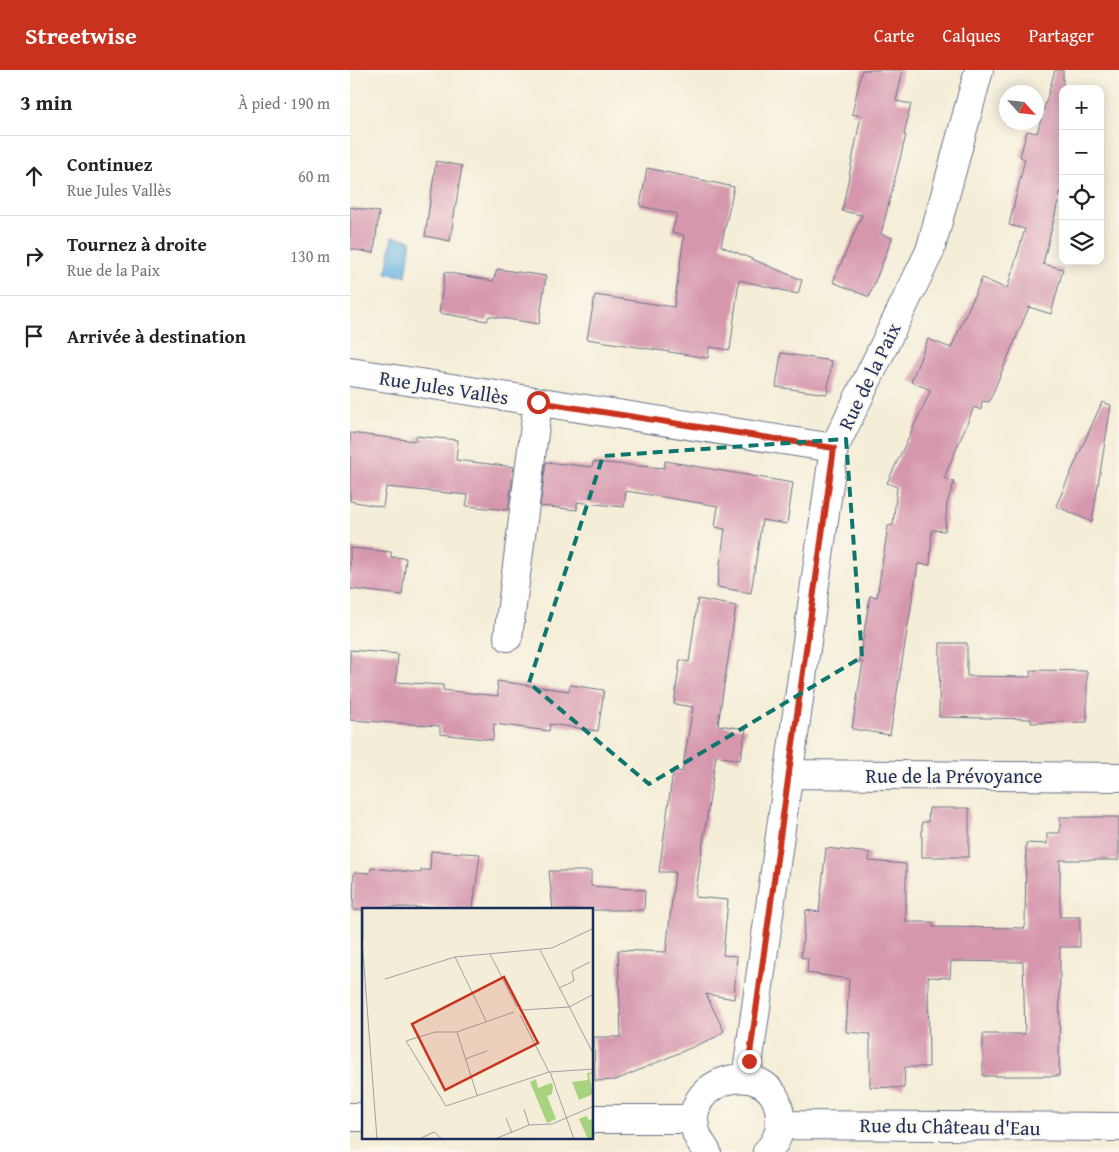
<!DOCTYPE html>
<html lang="fr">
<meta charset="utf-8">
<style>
body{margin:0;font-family:"Gentium Book Plus",serif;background:#f6f6f6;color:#222}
.controls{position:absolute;right:15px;top:15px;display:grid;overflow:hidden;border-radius:10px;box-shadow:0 2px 12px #0003}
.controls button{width:45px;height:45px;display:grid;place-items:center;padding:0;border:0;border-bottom:1px solid #e0e0e0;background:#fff;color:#222;font:25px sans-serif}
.compass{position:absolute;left:649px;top:15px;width:45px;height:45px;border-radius:50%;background:#fff;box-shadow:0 2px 12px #0003;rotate:117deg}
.stop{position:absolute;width:15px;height:15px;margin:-11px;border:4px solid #c8321e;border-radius:50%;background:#fff}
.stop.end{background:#c8321e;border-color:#fff;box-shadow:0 1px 5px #0008}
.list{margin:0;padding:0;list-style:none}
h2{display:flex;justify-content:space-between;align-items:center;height:65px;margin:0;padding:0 20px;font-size:21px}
h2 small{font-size:16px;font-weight:400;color:#767676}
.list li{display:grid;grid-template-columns:32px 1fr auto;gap:15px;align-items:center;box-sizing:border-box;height:80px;padding:0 20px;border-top:1px solid #e0e0e0}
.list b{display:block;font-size:19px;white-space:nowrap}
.list p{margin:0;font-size:16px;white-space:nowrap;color:#767676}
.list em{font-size:16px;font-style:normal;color:#767676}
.icon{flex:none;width:28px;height:28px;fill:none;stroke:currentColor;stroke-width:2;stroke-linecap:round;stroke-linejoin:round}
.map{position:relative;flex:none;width:769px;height:1082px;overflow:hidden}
header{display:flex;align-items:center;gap:30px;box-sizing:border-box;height:70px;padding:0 25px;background:#c8321e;color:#fff}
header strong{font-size:24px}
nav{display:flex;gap:28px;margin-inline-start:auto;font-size:18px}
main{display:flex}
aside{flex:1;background:#fff}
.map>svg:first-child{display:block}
</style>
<header>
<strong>Streetwise</strong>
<nav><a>Carte</a><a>Calques</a><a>Partager</a></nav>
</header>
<main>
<aside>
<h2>3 min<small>À pied · 190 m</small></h2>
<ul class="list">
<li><svg class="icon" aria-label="ahead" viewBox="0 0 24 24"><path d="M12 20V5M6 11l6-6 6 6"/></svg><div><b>Continuez</b><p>Rue Jules Vallès</p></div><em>60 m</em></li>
<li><svg class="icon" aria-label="right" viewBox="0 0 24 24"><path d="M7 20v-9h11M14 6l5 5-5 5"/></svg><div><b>Tournez à droite</b><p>Rue de la Paix</p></div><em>130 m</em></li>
<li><svg class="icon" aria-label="arrive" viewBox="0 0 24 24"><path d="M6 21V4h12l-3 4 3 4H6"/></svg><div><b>Arrivée à destination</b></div></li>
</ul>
</aside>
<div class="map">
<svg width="769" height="1082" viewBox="0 0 769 1082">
<rect width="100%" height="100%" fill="#fbf7ec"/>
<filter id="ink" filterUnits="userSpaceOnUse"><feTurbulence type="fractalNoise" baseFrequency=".02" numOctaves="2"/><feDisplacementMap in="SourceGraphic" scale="10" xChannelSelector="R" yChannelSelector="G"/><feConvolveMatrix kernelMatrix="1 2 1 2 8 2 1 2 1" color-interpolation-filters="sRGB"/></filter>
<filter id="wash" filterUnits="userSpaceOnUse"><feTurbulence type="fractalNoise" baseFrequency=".0096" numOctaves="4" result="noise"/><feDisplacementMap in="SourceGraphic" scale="20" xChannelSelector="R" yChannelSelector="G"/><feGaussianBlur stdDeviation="1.12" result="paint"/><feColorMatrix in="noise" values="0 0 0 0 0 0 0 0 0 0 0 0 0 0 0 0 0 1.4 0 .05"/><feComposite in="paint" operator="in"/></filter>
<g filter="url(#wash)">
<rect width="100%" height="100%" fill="#f4edd7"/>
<path fill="#68b2e0" stroke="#42709f" d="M 42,167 L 61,170 L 56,206 L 36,204 Z"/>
<g id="blocks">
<path fill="#d697ad" d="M 512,0 L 553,0 L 546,31 L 561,34 L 554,65 L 556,65 L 531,164 L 542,168 L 519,227 L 483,212 L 512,145 L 492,141 L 511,46 L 502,44 Z
M 705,0 L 713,0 L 713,111 L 693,194 L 713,199 L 701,244 L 679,237 L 639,332 L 632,331 L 631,340 L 624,337 L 594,408 L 604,412 L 597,433 L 595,461 L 582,460 L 580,495 L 568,494 L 540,665 L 502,659 L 513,592 L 509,592 L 520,526 L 527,527 L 538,456 L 543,455 L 547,417 L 537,413 L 581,320 L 561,312 L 578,269 L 601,278 L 632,208 L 657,219 L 675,159 L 659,155 L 675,89 L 670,87 L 677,61 L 687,63 Z
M 86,91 L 112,96 L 100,171 L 75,166 Z
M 297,98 L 384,117 L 371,176 L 452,210 L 448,224 L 389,210 L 380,280 L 359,277 L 358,288 L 237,269 L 245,225 L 324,237 L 334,165 L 322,162 L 327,144 L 290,136 Z
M 0,137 L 29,142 L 24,183 L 0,179 Z
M 147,199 L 196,206 L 189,254 L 139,246 L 137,251 L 89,243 L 95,202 L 143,211 Z
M 431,283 L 482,291 L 477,324 L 426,317 Z
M 752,332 L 761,335 L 742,452 L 706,436 Z
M 0,363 L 66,371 L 66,366 L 108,370 L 106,390 L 164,397 L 158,440 L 116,436 L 118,425 L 36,417 L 33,437 L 0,431 Z
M 315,391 L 443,413 L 437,454 L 412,450 L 401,523 L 367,517 L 375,459 L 365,457 L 368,436 L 276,421 L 274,437 L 227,432 L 227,440 L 190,436 L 196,392 L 242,397 L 243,392 L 314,398 Z
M 0,478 L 41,482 L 41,487 L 56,488 L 52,525 L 0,519 Z
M 348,529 L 386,536 L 368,655 L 396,659 L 390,690 L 366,686 L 345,827 L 378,830 L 373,885 L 387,886 L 384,929 L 356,924 L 374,961 L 366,967 L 266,1010 L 245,1011 L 244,967 L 271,967 L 268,880 L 316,882 L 325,802 L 309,802 L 323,701 L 332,702 L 343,637 L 324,634 L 330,590 L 339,592 Z
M 590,573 L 617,573 L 617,606 L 681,607 L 681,600 L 737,601 L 737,652 L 681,653 L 681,649 L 589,647 Z
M 0,580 L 48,584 L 46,612 L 93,615 L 93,620 L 148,626 L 147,611 L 219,621 L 220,615 L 254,620 L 248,661 L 200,654 L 199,661 L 144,654 L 143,670 L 90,664 L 90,656 L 0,650 Z
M 579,738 L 619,738 L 619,787 L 572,787 L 572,752 L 578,752 Z
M 710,747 L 769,747 L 769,790 L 710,790 L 710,847 L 730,847 L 730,877 L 710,877 L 709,1006 L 633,1006 L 633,964 L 675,964 L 673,892 L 601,891 L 600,908 L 578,907 L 579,997 L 555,997 L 554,1018 L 520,1017 L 520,964 L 496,962 L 499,909 L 457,903 L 458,889 L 451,887 L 456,840 L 469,842 L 476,778 L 520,783 L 519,791 L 556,794 L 556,852 L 583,852 L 583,857 L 675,858 L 676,773 L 697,774 L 697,763 L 710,763 Z
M 81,781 L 130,784 L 123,838 L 33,837 L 33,840 L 3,840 L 4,802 L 20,803 L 21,798 L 71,803 L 71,800 L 80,800 Z
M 199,801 L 241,801 L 241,816 L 295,820 L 294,840 L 203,840 Z"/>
</g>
</g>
<g filter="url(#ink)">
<use href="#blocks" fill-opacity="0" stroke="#677288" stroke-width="1"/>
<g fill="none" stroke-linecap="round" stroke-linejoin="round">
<g stroke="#677288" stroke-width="30">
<path id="street" d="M 0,302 L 484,378
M 158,567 L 188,332
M 440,704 L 769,707
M 396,1009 L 484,378 L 580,181 L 629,0
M 0,1047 L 14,1047
M 242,1049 L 344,1049
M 431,1055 L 769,1057
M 357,1082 C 305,1014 426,975 430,1047 C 431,1060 427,1072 417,1082"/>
</g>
<use href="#street" stroke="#fff" stroke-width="28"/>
</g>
</g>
<g fill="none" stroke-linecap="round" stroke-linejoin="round" filter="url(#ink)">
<path stroke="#c8321e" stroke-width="6" d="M 188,332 L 484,378 L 399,991"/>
</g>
<path fill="none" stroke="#0f766e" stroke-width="4" stroke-dasharray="10 6" stroke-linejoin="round" d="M 496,369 L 512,587 L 299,714 L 179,613 L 253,386 Z"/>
<g text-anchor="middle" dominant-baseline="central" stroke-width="4" stroke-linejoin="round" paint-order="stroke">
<g font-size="20" fill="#1b2f5e" stroke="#fbf7ec">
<text transform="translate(519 306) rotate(-64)">Rue de la Paix</text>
<text transform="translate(94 317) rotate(9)">Rue Jules Vallès</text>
<text x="604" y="705">Rue de la Prévoyance</text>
<text transform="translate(600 1056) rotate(1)">Rue du Château d'Eau</text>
</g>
</g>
<g transform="translate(12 838)">
<rect width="231" height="231" fill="#f4edd7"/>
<path d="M 231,164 L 227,167 L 231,186 L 217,192 L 210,174 L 226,172 L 225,165 ZM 174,171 L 176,180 L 189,175 L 191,178 L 190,186 L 185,188 L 194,211 L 185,215 L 168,174 ZM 224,208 L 227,212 L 231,211 L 231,231 L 226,231 L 217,211 Z" fill="#a7d27e"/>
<path fill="none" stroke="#9da1a7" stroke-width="1" d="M 0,31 L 15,231M 1,32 L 1,0M 178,42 L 232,147M 128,46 L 155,99M 93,49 L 124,113M 23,71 L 93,49 L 190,40 L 232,20M 197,80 L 212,73 L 210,63 L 228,54M 160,102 L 207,99 L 232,86M 152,104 L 95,124 L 73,124 L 44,133 L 84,198 L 187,164 L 232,161M 158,107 L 187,164M 95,124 L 115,187M 103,151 L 125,143M 188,164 L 212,231M 162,201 L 167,217M 144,210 L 150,225M 57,231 L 72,224 L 80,231M 133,231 L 167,217 L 190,216 L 232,198"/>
<path fill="#c8321e" fill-opacity="0.15" stroke="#c8321e" stroke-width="2.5" d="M 142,69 L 176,135 L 83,182 L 50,116 Z"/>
<rect width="231" height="231" fill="none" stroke="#1b2f5e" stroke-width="2.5"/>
</g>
</svg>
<div class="controls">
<button>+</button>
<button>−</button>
<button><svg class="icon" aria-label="locate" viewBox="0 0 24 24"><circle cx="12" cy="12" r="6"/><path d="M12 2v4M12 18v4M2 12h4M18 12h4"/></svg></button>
<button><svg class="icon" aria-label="layers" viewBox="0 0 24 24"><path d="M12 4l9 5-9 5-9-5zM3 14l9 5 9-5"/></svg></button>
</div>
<svg class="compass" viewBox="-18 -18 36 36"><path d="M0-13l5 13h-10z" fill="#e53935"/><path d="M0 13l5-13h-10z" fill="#767676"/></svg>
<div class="stop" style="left:188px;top:332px"></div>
<div class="stop end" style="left:399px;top:991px"></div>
</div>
</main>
